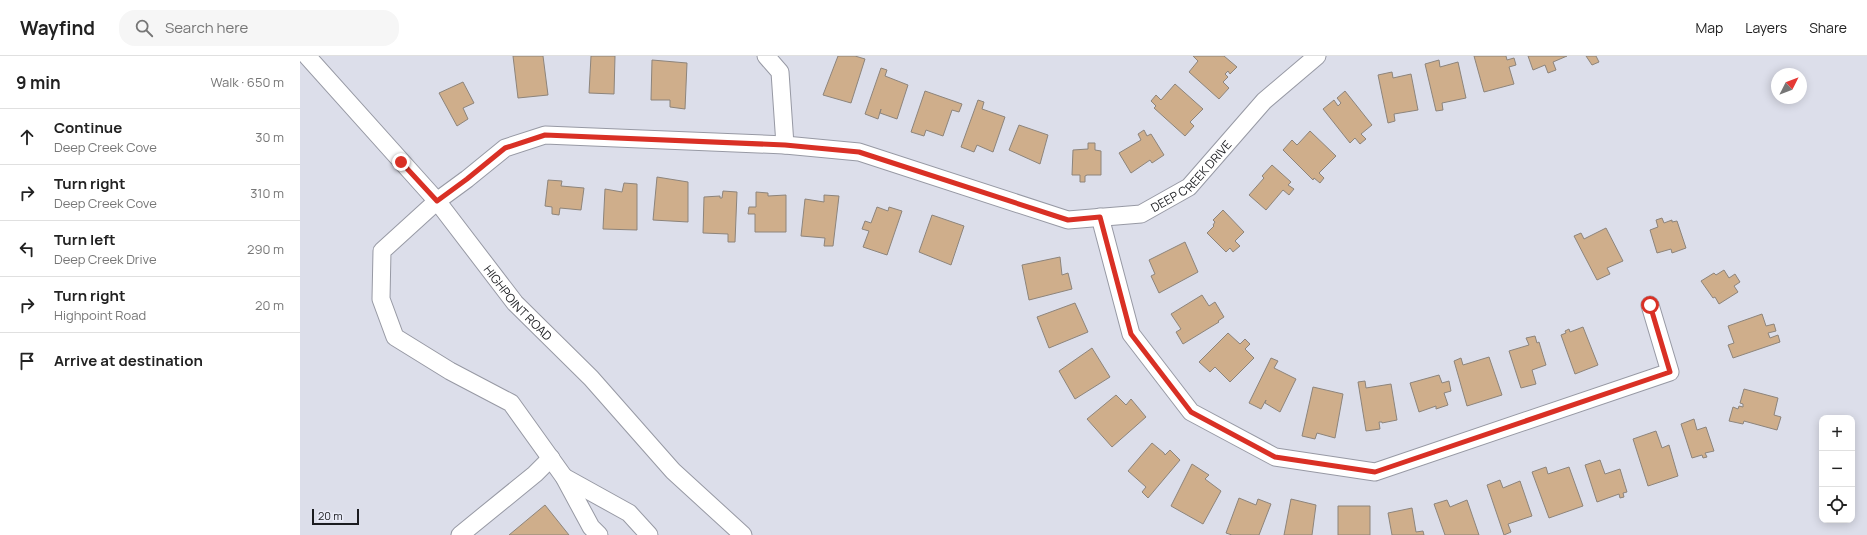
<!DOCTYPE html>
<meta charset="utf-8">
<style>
body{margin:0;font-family:Manrope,sans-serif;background:#f6f6f6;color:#222}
.controls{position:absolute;right:12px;bottom:12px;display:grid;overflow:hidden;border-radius:8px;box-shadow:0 2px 10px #0003}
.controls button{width:36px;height:36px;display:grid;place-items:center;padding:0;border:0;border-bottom:1px solid #e0e0e0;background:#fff;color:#222;font:20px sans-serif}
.compass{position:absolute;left:1471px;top:12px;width:36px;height:36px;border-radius:50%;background:#fff;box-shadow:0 2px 10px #0003;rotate:48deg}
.scale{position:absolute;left:12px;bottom:10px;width:47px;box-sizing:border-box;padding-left:4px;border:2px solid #1b1c20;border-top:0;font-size:11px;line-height:14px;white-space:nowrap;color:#1b1c20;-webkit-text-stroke:3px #e9ebf8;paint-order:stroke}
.stop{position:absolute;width:12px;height:12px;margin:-9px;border:3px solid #d93025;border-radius:50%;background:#fff}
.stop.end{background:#d93025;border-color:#fff;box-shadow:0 1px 4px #0008}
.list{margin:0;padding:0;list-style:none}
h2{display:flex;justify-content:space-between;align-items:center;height:52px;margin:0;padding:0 16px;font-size:17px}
h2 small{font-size:13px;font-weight:400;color:#767676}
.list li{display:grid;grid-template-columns:26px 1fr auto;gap:12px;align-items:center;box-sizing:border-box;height:56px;padding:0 16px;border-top:1px solid #e0e0e0}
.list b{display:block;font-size:15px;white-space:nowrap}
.list p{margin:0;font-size:13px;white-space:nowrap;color:#767676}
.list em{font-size:13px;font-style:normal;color:#767676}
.icon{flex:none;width:22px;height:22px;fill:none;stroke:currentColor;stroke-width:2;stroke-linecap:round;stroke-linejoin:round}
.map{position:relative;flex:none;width:1567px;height:479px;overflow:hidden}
header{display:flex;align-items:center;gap:24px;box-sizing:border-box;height:56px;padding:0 20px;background:#fff;border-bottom:1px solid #e0e0e0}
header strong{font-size:19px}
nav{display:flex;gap:22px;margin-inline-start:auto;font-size:14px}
.search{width:280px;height:36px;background:#f6f6f6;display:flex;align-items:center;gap:10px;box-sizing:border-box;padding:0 14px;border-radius:16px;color:#767676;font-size:15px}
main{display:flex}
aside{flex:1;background:#fff}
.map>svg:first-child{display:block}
</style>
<header>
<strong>Wayfind</strong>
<div class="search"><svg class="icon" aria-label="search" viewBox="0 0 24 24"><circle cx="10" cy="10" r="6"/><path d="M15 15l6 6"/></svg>Search here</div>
<nav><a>Map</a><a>Layers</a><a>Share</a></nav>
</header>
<main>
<aside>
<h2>9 min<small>Walk · 650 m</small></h2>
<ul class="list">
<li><svg class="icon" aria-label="ahead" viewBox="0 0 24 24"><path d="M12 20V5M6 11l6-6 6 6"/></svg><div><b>Continue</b><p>Deep Creek Cove</p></div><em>30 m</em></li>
<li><svg class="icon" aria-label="right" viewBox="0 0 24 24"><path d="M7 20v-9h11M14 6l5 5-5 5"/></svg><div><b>Turn right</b><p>Deep Creek Cove</p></div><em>310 m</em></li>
<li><svg class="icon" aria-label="left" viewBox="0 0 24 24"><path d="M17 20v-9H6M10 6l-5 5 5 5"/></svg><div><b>Turn left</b><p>Deep Creek Drive</p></div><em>290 m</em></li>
<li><svg class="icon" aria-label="right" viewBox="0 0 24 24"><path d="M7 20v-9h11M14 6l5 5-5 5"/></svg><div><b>Turn right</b><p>Highpoint Road</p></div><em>20 m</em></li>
<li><svg class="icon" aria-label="arrive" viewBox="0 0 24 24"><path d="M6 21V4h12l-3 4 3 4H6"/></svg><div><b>Arrive at destination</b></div></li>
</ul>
</aside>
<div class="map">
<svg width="1567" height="479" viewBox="0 0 1567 479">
<rect width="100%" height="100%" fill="#dcdeea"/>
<path fill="#cfae8b" stroke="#8d847b" d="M 213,0 L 243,0 L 248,39 L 218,42 Z
M 291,0 L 315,0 L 314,38 L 289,37 Z
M 538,0 L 555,0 L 565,3 L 551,47 L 523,39 Z
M 893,0 L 924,0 L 937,11 L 930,18 L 928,15 L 925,18 L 928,21 L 923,26 L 929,32 L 919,43 L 889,16 L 898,5 Z
M 1174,0 L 1206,0 L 1207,4 L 1214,2 L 1216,9 L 1209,11 L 1214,28 L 1184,36 Z
M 1228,0 L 1267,0 L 1253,6 L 1256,14 L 1248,17 L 1245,9 L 1233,14 Z
M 1286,0 L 1296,0 L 1299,6 L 1292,9 Z
M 352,4 L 387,7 L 385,53 L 370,51 L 370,44 L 351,44 Z
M 1139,4 L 1140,11 L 1158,6 L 1166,42 L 1142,47 L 1143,54 L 1136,55 L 1125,8 Z
M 581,12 L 587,14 L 585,20 L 608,29 L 597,63 L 580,57 L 581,53 L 578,63 L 565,58 Z
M 1092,16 L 1093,22 L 1111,18 L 1118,54 L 1094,58 L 1095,65 L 1088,67 L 1078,19 Z
M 163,26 L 174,47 L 163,52 L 168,63 L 157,70 L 139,37 Z
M 875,28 L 903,53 L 890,66 L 894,70 L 885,80 L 854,52 L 856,50 L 851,45 L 856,39 L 861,44 Z
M 625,35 L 662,48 L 659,56 L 652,54 L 643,80 L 626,74 L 624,80 L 611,76 Z
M 1045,35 L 1072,69 L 1061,78 L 1066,83 L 1060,88 L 1055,82 L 1050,87 L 1023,53 L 1034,44 L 1038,50 L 1041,47 L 1037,42 Z
M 678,44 L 684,46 L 682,53 L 705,61 L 693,96 L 677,89 L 674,96 L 661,91 Z
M 719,69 L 748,79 L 740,108 L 709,94 Z
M 844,74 L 847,80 L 851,78 L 864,99 L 852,107 L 850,104 L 831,117 L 819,97 L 841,84 L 838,78 Z
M 1010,75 L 1036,100 L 1019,117 L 1024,122 L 1020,127 L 1014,122 L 1013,124 L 983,94 L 992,84 L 997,89 L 999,87 Z
M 788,87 L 795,87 L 795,94 L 801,95 L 801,119 L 787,119 L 785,120 L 785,126 L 780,126 L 780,119 L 772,119 L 773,94 L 788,93 Z
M 972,109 L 991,126 L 988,129 L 994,133 L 989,139 L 983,134 L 966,154 L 949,139 L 964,122 L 962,120 Z
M 357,121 L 388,126 L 388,166 L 353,164 Z
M 248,124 L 262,125 L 261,130 L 284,132 L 281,154 L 260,152 L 259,159 L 252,158 L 252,151 L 245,150 Z
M 324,127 L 337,128 L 337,174 L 303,173 L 305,133 L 322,136 Z
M 423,135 L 437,136 L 435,186 L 428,186 L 428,178 L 403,177 L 404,141 L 420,140 L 420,142 L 422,142 Z
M 456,136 L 468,137 L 468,140 L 486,139 L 486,176 L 455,176 L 455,158 L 448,158 L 449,151 L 456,151 Z
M 524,139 L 539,140 L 533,190 L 524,190 L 525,182 L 501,180 L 505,143 L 524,146 Z
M 577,151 L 588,155 L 589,151 L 602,155 L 587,199 L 563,191 L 569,175 L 562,173 L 565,165 L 571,167 Z
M 923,154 L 944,176 L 935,185 L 940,190 L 933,196 L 930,192 L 926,196 L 907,177 L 914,170 L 913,169 L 915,166 L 913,164 Z
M 632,159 L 664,170 L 651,209 L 619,196 Z
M 1362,162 L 1364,167 L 1372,164 L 1372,166 L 1377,165 L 1386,192 L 1372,197 L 1371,193 L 1357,197 L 1350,174 L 1358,171 L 1356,164 Z
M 1306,172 L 1323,205 L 1307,212 L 1310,218 L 1297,224 L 1274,180 L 1281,177 L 1284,183 Z
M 885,186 L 898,216 L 859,237 L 851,220 L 855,218 L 849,204 Z
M 760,201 L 762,219 L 768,217 L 772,233 L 729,244 L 722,209 Z
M 1424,214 L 1429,222 L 1435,218 L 1440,226 L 1434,230 L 1438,236 L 1419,248 L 1415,241 L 1413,242 L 1401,225 L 1414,217 L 1416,219 Z
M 902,239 L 909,250 L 915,246 L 924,261 L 918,265 L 919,266 L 883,288 L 876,276 L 881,273 L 871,258 Z
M 775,247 L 788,276 L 749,292 L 737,261 Z
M 1462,258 L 1466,270 L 1474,268 L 1476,275 L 1468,277 L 1470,282 L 1478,279 L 1480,286 L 1433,302 L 1428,289 L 1434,287 L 1428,270 Z
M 1283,271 L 1298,309 L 1275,318 L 1261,279 L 1266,277 L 1265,275 L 1269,273 L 1270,276 Z
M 928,277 L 940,288 L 945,283 L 950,288 L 945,293 L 954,302 L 930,326 L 915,311 L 910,316 L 899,306 Z
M 1235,280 L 1237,287 L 1239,286 L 1246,309 L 1232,314 L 1236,328 L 1221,332 L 1209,295 L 1229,289 L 1226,282 Z
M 792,292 L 810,321 L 775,343 L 759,315 Z
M 1189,301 L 1202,339 L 1167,350 L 1154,305 L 1161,302 L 1163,309 Z
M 971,302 L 978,305 L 974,312 L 996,323 L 980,356 L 965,347 L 966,344 L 961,353 L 949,347 Z
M 1139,319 L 1142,327 L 1149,325 L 1151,335 L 1144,337 L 1148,349 L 1136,353 L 1136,350 L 1119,356 L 1110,327 Z
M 1065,325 L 1066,332 L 1091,328 L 1097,364 L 1082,367 L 1082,366 L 1079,366 L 1080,373 L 1066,375 L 1058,326 Z
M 1013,331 L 1043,338 L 1035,382 L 1017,377 L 1015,383 L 1002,380 Z
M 1444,333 L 1478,342 L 1474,359 L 1481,361 L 1477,374 L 1444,365 L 1443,368 L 1429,365 L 1433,351 L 1438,353 L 1439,350 L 1443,351 L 1443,348 L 1440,347 Z
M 816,339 L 826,349 L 831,343 L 846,361 L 812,391 L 787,363 Z
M 1394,363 L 1397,374 L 1406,371 L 1414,395 L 1405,397 L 1407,401 L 1403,402 L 1402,399 L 1392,402 L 1381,368 Z
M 1356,375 L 1362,392 L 1369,389 L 1378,420 L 1348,430 L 1333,383 Z
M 852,387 L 864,397 L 865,399 L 870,394 L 880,404 L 848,442 L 842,436 L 846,431 L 828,415 Z
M 1300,404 L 1305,418 L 1320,413 L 1327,436 L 1323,437 L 1324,441 L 1320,442 L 1319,438 L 1297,446 L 1285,409 Z
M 892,408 L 909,419 L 905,423 L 921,435 L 903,468 L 871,450 Z
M 1246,411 L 1248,418 L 1269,411 L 1283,450 L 1249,462 L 1232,416 Z
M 1200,424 L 1203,432 L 1220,425 L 1232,460 L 1208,468 L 1211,476 L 1204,479 L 1187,429 Z
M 939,442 L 956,449 L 958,443 L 971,448 L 959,479 L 932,479 L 926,477 Z
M 991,443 L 1016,449 L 1012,479 L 984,479 Z
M 1147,444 L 1150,451 L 1167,444 L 1179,479 L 1145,479 L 1134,448 Z
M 245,449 L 269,479 L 209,479 Z
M 1038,450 L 1070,450 L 1070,479 L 1038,479 Z
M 1112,452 L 1116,476 L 1123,475 L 1124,479 L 1092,479 L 1088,457 Z"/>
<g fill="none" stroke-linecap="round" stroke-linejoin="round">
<g stroke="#9799a4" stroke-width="19">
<g id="minor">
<path id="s1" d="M 7,0 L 137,145 L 215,247 L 291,322 L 373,415 L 443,479"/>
<path d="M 466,0 L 480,16 L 485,89"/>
<path d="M 800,161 L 831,278 L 891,356 L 975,401 L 1075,416 L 1370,316 L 1350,249"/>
<path d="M 264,421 L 329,457 L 349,479"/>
<path d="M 160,479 L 235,418 L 251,402"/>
<path id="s2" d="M 299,479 L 291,471 L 264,421 L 211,347 L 150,315 L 95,281 L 81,243 L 82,195 L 137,145 L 167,123 L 205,92 L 245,79 L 485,89 L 559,96 L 768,164 L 841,158 L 889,131 L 964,45 L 1017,0"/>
</g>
</g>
<use href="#minor" stroke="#fff" stroke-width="17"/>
</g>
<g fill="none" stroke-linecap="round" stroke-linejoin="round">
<path stroke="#d93025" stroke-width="5" d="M 101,106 L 137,145 L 167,123 L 205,92 L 245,79 L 485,89 L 559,96 L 768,164 L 800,161 L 831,278 L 891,356 L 975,401 L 1075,416 L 1370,316 L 1350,249"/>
</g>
<g text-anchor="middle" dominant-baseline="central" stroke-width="4" stroke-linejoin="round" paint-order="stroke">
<g font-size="12" fill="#1b1c20" stroke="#e9ebf8">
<text stroke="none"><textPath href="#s2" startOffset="1255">DEEP CREEK DRIVE</textPath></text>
<text stroke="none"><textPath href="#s1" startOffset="325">HIGHPOINT ROAD</textPath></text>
</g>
</g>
</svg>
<div class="controls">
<button>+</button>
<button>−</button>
<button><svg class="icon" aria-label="locate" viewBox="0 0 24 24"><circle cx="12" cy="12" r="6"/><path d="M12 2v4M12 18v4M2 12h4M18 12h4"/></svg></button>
</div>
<svg class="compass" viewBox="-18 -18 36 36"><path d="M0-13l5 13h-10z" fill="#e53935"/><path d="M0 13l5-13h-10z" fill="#767676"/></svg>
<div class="scale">20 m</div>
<div class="stop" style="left:1350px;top:249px"></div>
<div class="stop end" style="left:101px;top:106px"></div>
</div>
</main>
